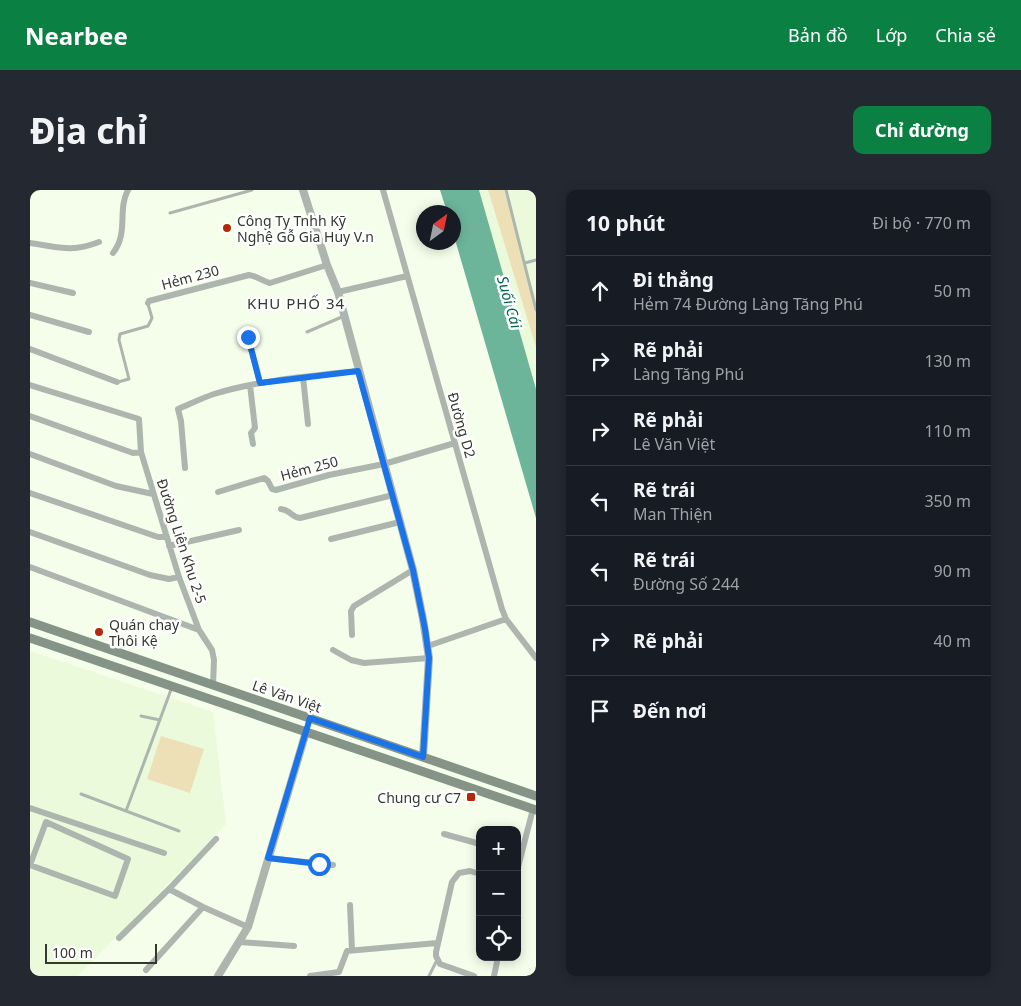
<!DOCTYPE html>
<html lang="vi">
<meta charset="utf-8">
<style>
body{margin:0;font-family:"Noto Sans",sans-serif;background:#242831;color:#f1f3f6}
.controls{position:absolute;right:15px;bottom:15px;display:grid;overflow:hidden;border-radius:10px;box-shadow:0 2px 12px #0003}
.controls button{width:45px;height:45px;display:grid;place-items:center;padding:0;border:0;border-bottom:1px solid #363941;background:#171b24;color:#f1f3f6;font:25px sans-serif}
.compass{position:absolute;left:386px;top:15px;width:45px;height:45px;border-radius:50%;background:#171b24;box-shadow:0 2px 12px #0003;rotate:33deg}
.scale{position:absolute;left:15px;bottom:12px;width:112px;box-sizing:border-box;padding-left:5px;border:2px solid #343930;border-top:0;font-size:14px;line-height:18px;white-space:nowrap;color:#343930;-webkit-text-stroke:4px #fff;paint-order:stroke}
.stop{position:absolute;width:15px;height:15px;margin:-11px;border:4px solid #1a73e8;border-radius:50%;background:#fff}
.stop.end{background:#1a73e8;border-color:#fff;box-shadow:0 1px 5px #0008}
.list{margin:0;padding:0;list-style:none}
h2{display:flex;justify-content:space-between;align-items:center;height:65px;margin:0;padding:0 20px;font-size:21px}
h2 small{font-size:16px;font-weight:400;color:#9ea1a6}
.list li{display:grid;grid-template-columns:32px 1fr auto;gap:15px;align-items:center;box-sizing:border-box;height:70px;padding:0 20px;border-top:1px solid #363941}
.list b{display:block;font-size:19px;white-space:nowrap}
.list p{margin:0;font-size:16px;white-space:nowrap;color:#9ea1a6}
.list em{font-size:16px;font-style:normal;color:#9ea1a6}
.icon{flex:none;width:28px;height:28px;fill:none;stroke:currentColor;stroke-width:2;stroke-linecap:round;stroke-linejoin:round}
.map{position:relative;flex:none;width:506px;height:786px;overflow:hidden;border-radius:10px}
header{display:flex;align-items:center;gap:30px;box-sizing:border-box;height:70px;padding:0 25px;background:#0b8043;color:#fff}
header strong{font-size:24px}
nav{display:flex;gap:28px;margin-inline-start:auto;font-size:18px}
.intro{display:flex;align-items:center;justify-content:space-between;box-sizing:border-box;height:120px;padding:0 30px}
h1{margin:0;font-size:35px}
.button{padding:12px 22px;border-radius:10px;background:#0b8043;color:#fff;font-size:18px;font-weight:700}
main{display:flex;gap:30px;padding:0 30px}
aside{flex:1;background:#171b24;border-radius:10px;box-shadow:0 2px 12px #0003}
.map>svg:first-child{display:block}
</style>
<header>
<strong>Nearbee</strong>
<nav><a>Bản đồ</a><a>Lớp</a><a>Chia sẻ</a></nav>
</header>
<div class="intro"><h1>Địa chỉ</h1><a class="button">Chỉ đường</a></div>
<main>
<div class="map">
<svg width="506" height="786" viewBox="0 0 506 786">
<rect width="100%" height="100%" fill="#f4feeb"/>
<path fill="#eafadb" d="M 449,0 L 506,0 L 506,199 L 486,129 Z
M 0,461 L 183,522 L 196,634 L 48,786 L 0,786 Z"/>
<path fill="#eee0b6" d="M 458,0 L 474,0 L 506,111 L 506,157 Z
M 131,546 L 174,559 L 160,603 L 117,589 Z"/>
<path fill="#6cb49a" d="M 410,0 L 449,0 L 506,199 L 506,328 L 424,46 L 423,22 L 417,22 Z"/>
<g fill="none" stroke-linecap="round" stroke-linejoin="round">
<path stroke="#acb6ae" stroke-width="3" d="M 476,0 L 506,120
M 140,23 L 222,0
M 495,73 L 506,70
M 277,142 L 314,126
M 88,192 L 99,189 L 89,150 L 90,144 L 118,136 L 122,128 L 118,114
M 111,526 L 130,530
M 51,604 L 149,641
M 96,621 L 142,497
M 399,786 L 407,770"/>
<path stroke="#acb6ae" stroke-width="6" d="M 353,0 L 472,419 L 476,429 L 506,468
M 0,53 C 29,57 40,63 69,52
M 83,63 C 99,43 87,20 98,0
M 0,93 L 43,103
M 308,102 L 377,86
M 118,113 L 119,111 L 219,85 C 227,86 232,91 240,93 L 297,75
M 0,125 L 59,142
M 218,147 L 230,193
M 0,159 L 87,192
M 273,187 L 278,234
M 0,195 L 109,229 L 111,262 L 149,387 L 169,440 L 182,460 L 184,470 L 183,495
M 220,195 L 225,238 L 221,243 L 223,254
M 0,226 L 103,263 L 111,262
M 0,264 L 86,296 L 123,304
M 155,278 L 151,231 L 148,219 C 160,214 172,208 184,204 C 230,190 280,186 328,181
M 188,302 L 234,288 L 238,291 L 242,299 L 246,300 L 299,285 L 354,274 L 425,253
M 0,303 L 128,347 L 136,347
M 251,319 C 261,320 261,327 270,328 L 363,305
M 0,342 L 120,385 L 139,389 L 149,387
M 301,349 L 370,332
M 139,356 L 209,340
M 0,377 L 169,440
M 322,445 L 321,421 L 324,416 L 383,380
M 398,456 L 476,429
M 303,460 L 321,470 L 334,473 L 399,468
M 0,618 L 134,663
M 414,644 L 450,654
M 238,668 L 303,675
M 0,675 L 16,632 L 98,669 L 85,706 L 0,675
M 487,681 L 503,619
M 139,699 L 173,717 L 218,737
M 320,715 L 322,760
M 89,748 L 139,699 L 186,649
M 209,752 L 264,756
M 116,780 L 173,717
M 280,786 L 309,782 L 317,761 L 407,753
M 444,786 L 410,774 L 406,766 L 406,762 L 422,692 L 429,683 L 440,681 L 450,684
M 464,786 L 468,767"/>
<path stroke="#acb6ae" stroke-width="8" d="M 273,0 L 297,75 L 308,102 L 383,380 L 393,429 L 399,468 L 393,567
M 188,786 L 218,737 L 276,542"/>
<path stroke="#869488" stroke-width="9" d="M 0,432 L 506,606
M 0,448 L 506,620"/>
</g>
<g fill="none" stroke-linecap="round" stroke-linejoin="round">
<path stroke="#1a73e8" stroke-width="6" d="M 218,147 L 230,193 L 328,181 L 383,380 L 395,439 L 399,468 L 393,567 L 280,528 L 238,668 L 289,674"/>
</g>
<g fill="#b42807" stroke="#fff" stroke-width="2">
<circle cx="197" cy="38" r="5"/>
<circle cx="69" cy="442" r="5"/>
<rect x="436" y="602" width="10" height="10" rx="2.5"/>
</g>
<g text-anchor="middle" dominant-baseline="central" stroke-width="5" stroke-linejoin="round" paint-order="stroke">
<g font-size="14" fill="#343930" stroke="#fff" text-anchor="start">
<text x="207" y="30">Công Ty Tnhh Kỹ<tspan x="207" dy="16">Nghệ Gỗ Gia Huy V.n</tspan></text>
<text x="79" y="434">Quán chay<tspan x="79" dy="16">Thôi Kệ</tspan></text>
<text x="431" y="607" text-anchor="end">Chung cư C7</text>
</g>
<g font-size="14" fill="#343930" stroke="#fff">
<text transform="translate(160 87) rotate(-15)">Hẻm 230</text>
<text transform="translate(432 235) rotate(74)">Đường D2</text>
<text transform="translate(279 278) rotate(-15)">Hẻm 250</text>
<text transform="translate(152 351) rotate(72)">Đường Liên Khu 2-5</text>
<text transform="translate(257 506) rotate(19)">Lê Văn Việt</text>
</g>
<g font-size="15" font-style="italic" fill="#01664e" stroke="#fff">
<text transform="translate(480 112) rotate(74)">Suối Cái</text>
</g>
<g font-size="15" letter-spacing="1" fill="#343930" stroke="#fff">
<text x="266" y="113">KHU PHỐ 34</text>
</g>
</g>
</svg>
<div class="controls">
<button>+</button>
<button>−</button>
<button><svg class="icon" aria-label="locate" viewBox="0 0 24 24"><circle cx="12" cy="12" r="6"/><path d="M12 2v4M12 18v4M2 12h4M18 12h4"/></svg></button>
</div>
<svg class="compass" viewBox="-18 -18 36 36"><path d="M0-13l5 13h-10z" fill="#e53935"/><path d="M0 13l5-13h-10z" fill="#9ea1a6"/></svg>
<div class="scale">100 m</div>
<div class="stop" style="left:289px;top:674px"></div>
<div class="stop end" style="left:218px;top:147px"></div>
</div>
<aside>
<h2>10 phút<small>Đi bộ · 770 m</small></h2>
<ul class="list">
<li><svg class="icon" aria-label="ahead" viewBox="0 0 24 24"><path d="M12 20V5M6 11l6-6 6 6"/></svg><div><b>Đi thẳng</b><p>Hẻm 74 Đường Làng Tăng Phú</p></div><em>50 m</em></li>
<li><svg class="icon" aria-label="right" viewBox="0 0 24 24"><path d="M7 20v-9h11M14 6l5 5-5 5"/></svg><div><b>Rẽ phải</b><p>Làng Tăng Phú</p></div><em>130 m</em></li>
<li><svg class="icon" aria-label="right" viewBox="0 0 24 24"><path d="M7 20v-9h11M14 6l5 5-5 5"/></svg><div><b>Rẽ phải</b><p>Lê Văn Việt</p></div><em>110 m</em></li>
<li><svg class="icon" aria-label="left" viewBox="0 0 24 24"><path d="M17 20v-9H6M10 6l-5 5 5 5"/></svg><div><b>Rẽ trái</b><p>Man Thiện</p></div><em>350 m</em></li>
<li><svg class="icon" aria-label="left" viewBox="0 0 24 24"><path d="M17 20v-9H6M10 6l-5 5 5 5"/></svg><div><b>Rẽ trái</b><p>Đường Số 244</p></div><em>90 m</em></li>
<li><svg class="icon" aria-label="right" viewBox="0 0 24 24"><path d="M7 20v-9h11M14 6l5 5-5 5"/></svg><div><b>Rẽ phải</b></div><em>40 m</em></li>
<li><svg class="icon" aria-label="arrive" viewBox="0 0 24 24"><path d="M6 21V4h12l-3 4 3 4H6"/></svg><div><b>Đến nơi</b></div></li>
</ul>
</aside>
</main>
